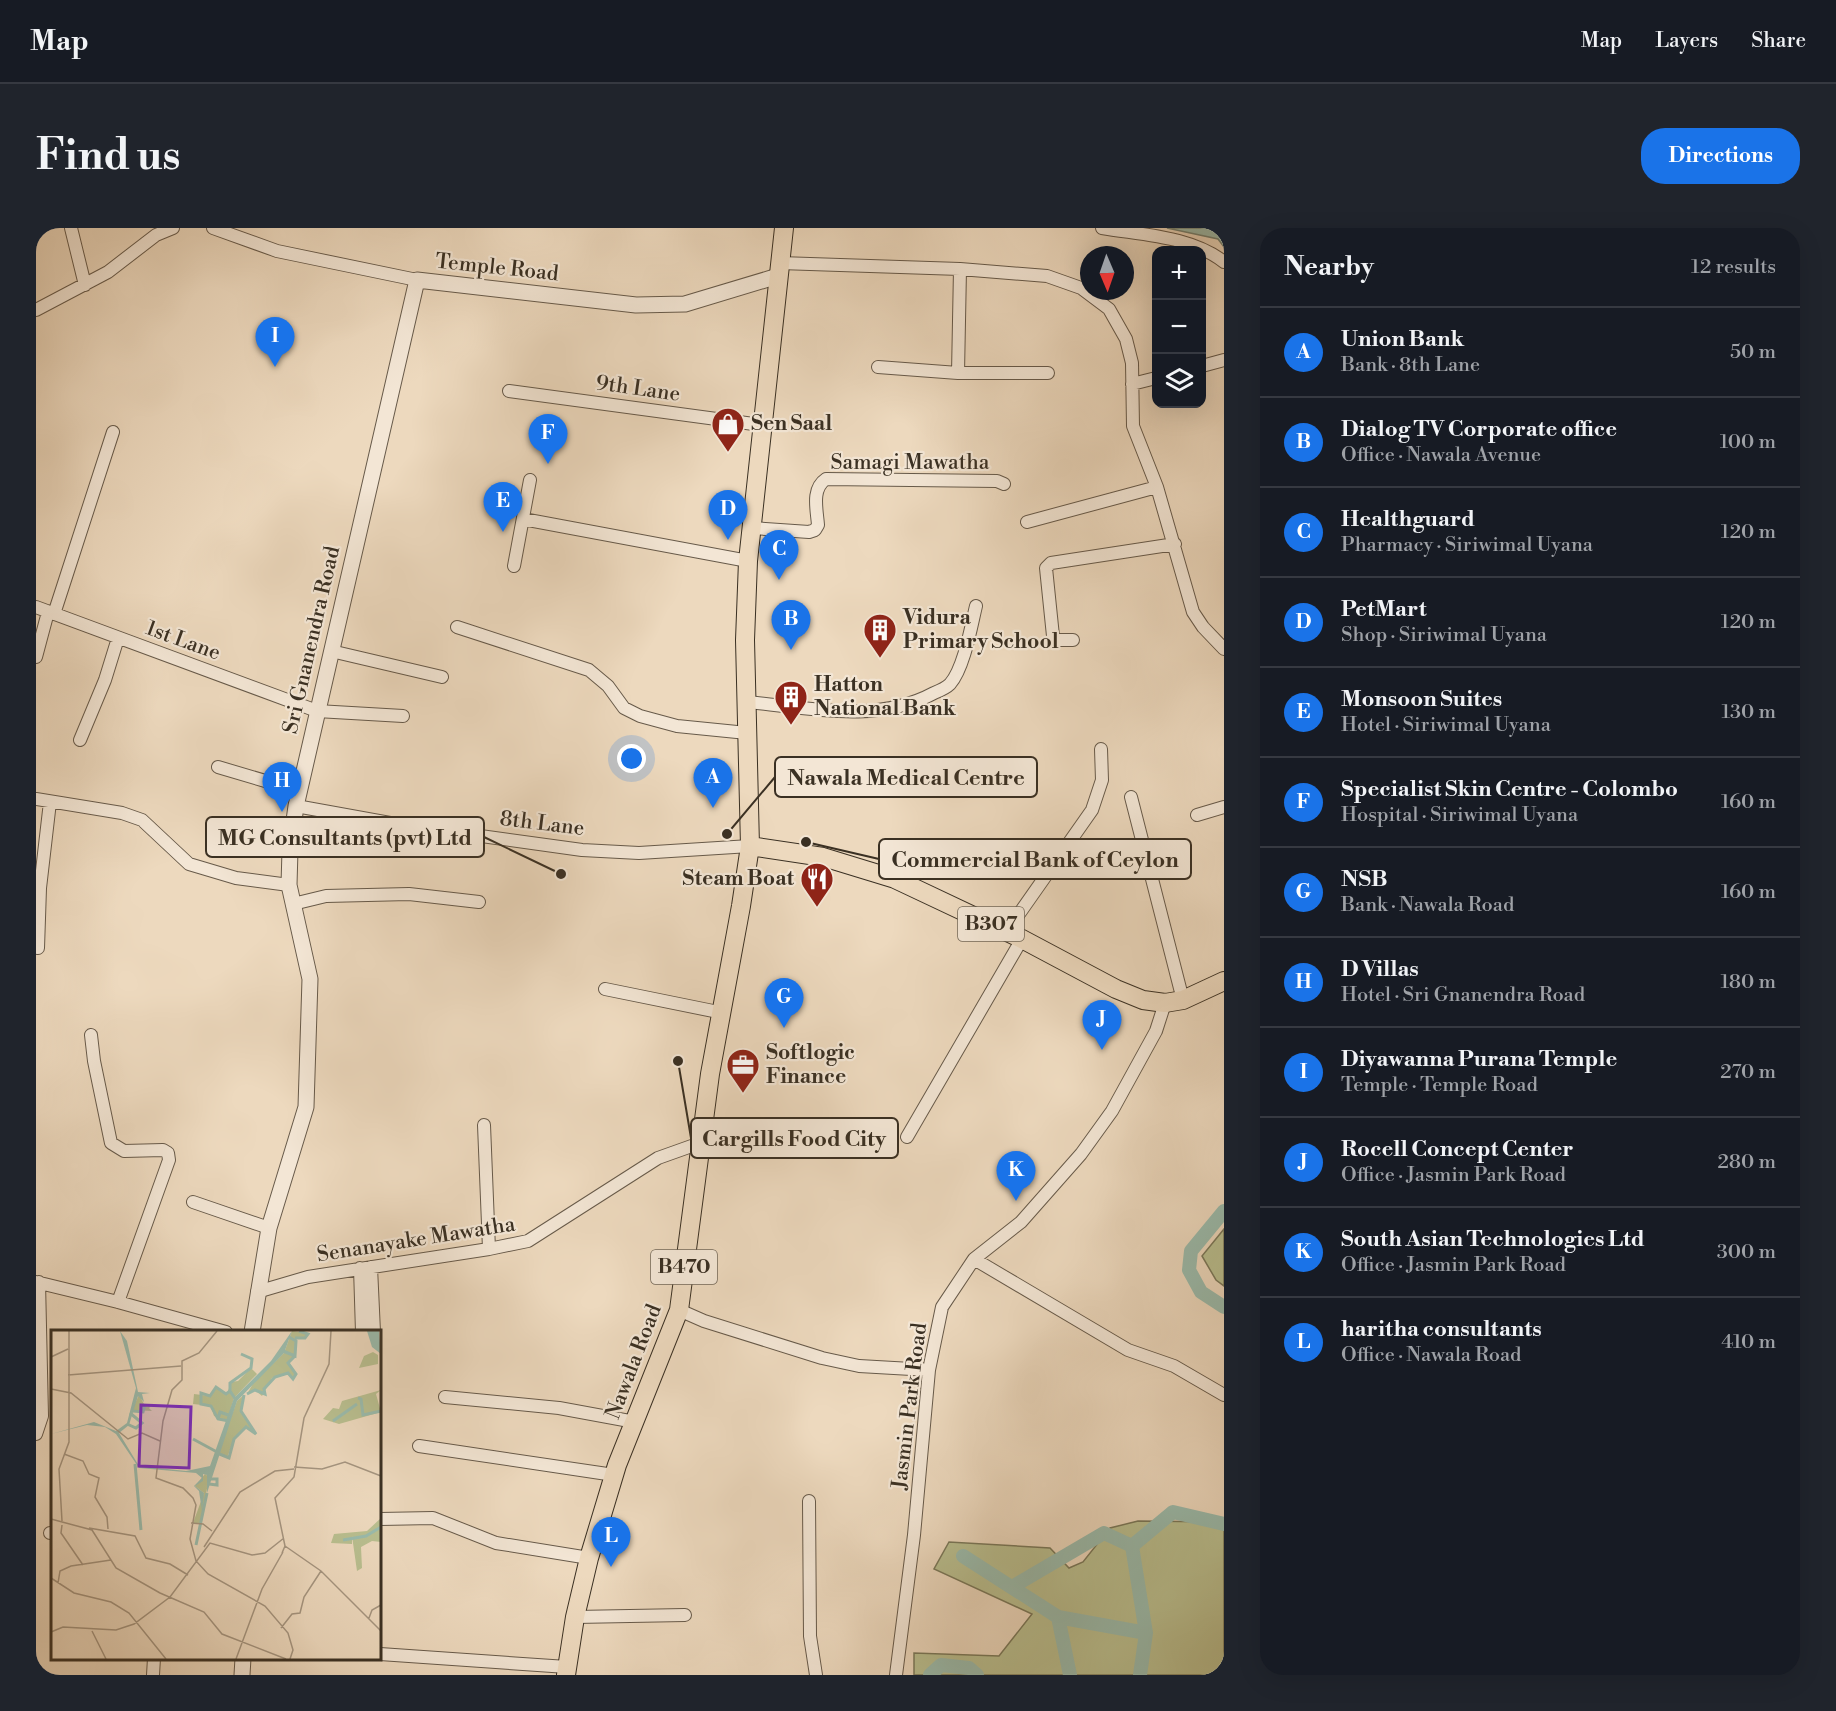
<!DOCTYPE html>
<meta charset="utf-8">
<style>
body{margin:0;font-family:"Libre Bodoni",serif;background:#20242c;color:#f1f3f6}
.controls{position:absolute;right:18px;top:18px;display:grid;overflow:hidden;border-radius:12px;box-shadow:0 6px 24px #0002}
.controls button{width:54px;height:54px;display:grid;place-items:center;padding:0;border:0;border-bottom:2px solid #363941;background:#171b24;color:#f1f3f6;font:30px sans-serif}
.compass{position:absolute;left:1044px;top:18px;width:54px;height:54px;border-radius:50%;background:#171b24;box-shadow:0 6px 24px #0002;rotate:178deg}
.you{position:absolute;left:596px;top:531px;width:21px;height:21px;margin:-15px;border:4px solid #fff;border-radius:50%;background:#1a73e8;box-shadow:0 0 0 9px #1a73e833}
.badge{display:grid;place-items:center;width:39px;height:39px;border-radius:50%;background:#1a73e8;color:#fff;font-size:20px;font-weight:700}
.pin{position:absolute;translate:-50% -50px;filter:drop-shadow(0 2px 3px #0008)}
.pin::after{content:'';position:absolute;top:32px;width:21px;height:18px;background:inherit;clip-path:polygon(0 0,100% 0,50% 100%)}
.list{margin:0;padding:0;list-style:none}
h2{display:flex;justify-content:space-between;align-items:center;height:78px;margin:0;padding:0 24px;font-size:26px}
h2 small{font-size:20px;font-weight:400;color:#9ea1a6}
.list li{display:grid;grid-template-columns:39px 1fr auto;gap:18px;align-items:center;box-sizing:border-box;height:90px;padding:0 24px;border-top:2px solid #363941}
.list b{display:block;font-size:22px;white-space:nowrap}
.list p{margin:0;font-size:20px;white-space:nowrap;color:#9ea1a6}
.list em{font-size:20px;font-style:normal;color:#9ea1a6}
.icon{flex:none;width:33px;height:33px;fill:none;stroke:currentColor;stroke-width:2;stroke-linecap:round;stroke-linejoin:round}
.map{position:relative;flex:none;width:1188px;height:1447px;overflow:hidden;border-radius:24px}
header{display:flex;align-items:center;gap:36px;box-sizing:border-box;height:84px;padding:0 30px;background:#171b24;border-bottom:2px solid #363941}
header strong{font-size:28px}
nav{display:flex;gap:33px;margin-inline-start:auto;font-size:21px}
.intro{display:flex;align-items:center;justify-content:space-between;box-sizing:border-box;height:144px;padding:0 36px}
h1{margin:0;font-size:42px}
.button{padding:15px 27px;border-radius:24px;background:#1a73e8;color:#fff;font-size:21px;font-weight:700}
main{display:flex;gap:36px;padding:0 36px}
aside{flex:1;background:#171b24;border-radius:24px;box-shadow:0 6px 24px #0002}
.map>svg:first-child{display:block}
</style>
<header>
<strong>Map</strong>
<nav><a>Map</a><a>Layers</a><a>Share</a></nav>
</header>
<div class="intro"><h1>Find us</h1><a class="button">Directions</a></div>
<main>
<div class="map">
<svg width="1188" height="1447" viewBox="0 0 1188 1447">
<rect width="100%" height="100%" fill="#edd9be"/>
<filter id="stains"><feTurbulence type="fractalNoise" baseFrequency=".00333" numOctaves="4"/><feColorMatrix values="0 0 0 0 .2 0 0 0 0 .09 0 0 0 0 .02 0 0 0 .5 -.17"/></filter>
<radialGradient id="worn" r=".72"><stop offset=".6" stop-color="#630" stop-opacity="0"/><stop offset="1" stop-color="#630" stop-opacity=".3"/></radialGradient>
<path fill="#b9bf90" stroke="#7a785a" stroke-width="1.5" d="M 1188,1001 L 1188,1058 L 1180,1052 L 1166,1028 Z
M 1102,1293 L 1188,1294 L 1188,1447 L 878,1447 L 878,1425 L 963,1428 L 996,1386 L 898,1341 L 913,1314 L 1014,1320 L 1033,1340 L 1047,1334 L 1074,1300 Z"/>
<path fill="#9abbac" stroke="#748375" stroke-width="1.5" d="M 1131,0 L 1188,0 L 1188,19 L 1182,11 Z"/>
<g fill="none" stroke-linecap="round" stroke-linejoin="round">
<path stroke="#9abbac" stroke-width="14" d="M 1188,983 L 1155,1023 L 1153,1042 L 1165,1064 L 1188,1079
M 927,1328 L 1022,1389 L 1110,1405
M 976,1359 L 1068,1305 L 1096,1318
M 1022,1389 L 1034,1447
M 894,1447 L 905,1437 L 933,1440 L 941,1447
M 1104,1447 L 1110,1405 L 1096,1318 L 1137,1284 L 1188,1296"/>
<g stroke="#675a4a" stroke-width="14">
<path id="minor" d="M 35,0 L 49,57
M 177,0 L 241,23 L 381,52
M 1066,0 C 1106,7 1155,8 1188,34
M 744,35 L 924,41 L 1011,48 L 1045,60 L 1073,81 L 1090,111 L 1096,135 L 1097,198 L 1121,259 L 1157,384 L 1167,399 L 1188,421
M 0,82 L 72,44 L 120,7 L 137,0
M 1166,138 L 1188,132
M 842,139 L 922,145 L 1012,145
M 922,145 L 924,41
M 1096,156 L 1120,150
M 473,163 L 725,197
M 487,291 L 712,333
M 991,294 L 1121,259
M 716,300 L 773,304 L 779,302 L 782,297 C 781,282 775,261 790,251 L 961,253 L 968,256
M 478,338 L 494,252
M 0,379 L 281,483 L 367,488
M 18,386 L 77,204
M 421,399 L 553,442 L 572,458 L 588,480 L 604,488 L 641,498 L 711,505
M 1037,412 L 1021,412 L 1017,408 L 1010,340 L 1015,335 L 1139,316
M 295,423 L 406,449
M 0,429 L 12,384
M 712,474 C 773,480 841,496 898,465 C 903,463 910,460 914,456 C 928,440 935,399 940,378
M 44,512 L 69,452 L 82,410
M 182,539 L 263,563
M 1095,569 L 1147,772
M 0,571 L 86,585 L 106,592 L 153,636 L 200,650 L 253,657
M 260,578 L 365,597 L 546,622 L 603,625 L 714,618
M 1161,587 L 1188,579
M 257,676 L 290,668 L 373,666 L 443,674
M 971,703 L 1056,582 L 1066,552 L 1065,521
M 2,720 L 4,660 L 14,574
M 569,761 L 687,785
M 55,807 L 58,833 L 75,915 L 88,923 L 127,922 L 132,925 L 133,932 L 82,1074
M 448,897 L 453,1021
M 871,909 L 986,711
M 157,974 L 233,1000
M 938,1031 L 1092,1122 L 1138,1138 L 1188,1167
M 335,1039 L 338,1104
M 324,1040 L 326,1104
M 0,1054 L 82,1074 L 190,1104
M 221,1064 L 272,1049 L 453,1021 L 492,1013 L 622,930 L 664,915
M 643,1082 L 668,1093 L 786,1130 L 823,1138 L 893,1142
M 409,1169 L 523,1180 L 599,1194
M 0,1206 L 6,1188 L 3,1054
M 383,1218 L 578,1247
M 773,1273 L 774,1408 L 780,1447
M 344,1291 L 397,1290 L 460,1315 L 553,1330
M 14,1305 L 16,1305
M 539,1389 L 649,1387
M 344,1426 L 531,1439
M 117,1447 L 118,1430
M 860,1447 L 878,1307 L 893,1142 L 906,1079 L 938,1031 L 985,994 L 1045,926 L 1076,883 L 1120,803 L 1129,775"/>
</g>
<g stroke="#675a4a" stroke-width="17">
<path id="tertiary" d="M 216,1104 L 233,1000 L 270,879 L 274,751 L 253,657 L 254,622 L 260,578 L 381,52 L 600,77 L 649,76 L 742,48
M 206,1447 L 207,1430"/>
</g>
<g stroke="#3a3023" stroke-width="20">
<path id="primary" d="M 714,618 L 787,629 L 859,651 L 986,711 L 1080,761 L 1107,772 L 1129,775 L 1147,772 L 1188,753
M 530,1447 L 539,1389 L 553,1330 L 581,1237 L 643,1082 L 674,846 L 705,678 L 714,618 L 709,412 L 712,333 L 748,0"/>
</g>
<use href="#minor" stroke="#f3e6d5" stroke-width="12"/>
<use href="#tertiary" stroke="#f3e6d5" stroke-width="15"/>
<use href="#primary" stroke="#edd9be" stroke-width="18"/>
</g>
<defs>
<g id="shop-pin" transform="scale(1.725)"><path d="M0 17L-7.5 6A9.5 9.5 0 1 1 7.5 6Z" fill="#8f2418" stroke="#f3e6d5"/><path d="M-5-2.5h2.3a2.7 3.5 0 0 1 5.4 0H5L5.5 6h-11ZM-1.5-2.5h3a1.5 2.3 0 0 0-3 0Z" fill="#fff"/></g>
<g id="building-pin" transform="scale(1.725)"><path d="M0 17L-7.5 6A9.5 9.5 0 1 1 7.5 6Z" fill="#8f2418" stroke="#f3e6d5"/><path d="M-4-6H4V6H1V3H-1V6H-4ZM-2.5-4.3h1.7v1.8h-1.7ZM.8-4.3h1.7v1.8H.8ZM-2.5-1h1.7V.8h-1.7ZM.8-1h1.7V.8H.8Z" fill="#fff"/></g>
<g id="restaurant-pin" transform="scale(1.725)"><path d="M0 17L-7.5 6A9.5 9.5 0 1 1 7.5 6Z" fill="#8f2418" stroke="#f3e6d5"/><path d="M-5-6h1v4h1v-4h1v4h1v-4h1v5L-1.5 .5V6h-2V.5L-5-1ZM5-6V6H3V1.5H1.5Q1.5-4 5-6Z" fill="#fff"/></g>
<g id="office-pin" transform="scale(1.725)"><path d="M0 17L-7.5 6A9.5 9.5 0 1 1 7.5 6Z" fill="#8f2418" stroke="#f3e6d5"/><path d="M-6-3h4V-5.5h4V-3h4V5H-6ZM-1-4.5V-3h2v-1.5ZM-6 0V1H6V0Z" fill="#fff"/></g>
</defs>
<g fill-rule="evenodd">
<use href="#shop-pin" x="692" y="196"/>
<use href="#building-pin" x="844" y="402"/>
<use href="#building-pin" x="755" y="469"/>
<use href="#restaurant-pin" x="781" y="651"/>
<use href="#office-pin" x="707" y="837"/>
</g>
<g text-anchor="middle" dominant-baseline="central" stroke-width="4.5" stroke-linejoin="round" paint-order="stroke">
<g fill="#f3e6d5" stroke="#726758" stroke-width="1.5">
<rect x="922" y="679" width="66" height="34" rx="4.5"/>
<rect x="615" y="1022" width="66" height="34" rx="4.5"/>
</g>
<g font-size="20" font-weight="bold" fill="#3a3023">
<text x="955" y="696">B307</text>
<text x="648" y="1039">B470</text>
</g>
<g font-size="21" fill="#3a3023" stroke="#f3e6d5">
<text transform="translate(461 40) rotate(6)">Temple Road</text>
<text transform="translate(602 161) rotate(8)">9th Lane</text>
<text x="874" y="235">Samagi Mawatha</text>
<text transform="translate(276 412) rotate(-77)">Sri Gnanendra Road</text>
<text transform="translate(147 413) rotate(20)">1st Lane</text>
<text transform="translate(506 596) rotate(7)">8th Lane</text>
<text transform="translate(380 1012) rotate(-9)">Senanayake Mawatha</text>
<text transform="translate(598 1134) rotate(-69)">Nawala Road</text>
<text transform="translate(874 1178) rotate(-83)">Jasmin Park Road</text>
</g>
<g font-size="21" font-weight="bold" fill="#3a3023" stroke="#f3e6d5" text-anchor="start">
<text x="715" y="196">Sen Saal</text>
<text x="867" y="390">Vidura<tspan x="867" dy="24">Primary School</tspan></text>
<text x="778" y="457">Hatton<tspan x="778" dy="24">National Bank</tspan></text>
<text x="758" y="651" text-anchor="end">Steam Boat</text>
<text x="730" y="825">Softlogic<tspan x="730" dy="24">Finance</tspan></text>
</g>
</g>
<g transform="translate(15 1102)">
<rect width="330" height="330" fill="#edd9be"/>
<path d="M 241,1 L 257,3 L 254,8 L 244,8 L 244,26 L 237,33 L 245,46 L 241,49 L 237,43 L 221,48 L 211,66 L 204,60 L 196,64 L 203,52 L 233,23 ZM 322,22 L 327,25 L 327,34 L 308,38 L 313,26 ZM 200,38 L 206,44 L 183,68 L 176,91 L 163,86 L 160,76 L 142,74 L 143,64 L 159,66 L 165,57 L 176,64 L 180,52 L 187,51 ZM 330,60 L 325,64 L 330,82 L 288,94 L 272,89 L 282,78 L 288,79 L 291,71 ZM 88,65 L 93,74 L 103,74 L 98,78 L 101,81 L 81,80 ZM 193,65 L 190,81 L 205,103 L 194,98 L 183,109 L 176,128 L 167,123 L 186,71 ZM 154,144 L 158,147 L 150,193 L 142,193 L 153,163 L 144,156 ZM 330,188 L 330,212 L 321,211 L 310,217 L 311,238 L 306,241 L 301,206 L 301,214 L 280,213 L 283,204 L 316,201 Z" fill="#b9bf90"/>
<path d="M 69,1 L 76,11 L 87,62 L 99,63 L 91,64 L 93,72 L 87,66 L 78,95 L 68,103 L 88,136 L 135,141 L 159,136 L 183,68 L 220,31 L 241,1 L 233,23 L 186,71 L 156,163 L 156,145 L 152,144 L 152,151 L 144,156 L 153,163 L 151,181 L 148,161 L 143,156 L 151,148 L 145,143 L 88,138 L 65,104 L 54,97 L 36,95 L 0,104 L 43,92 L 65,101 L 76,93 L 85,58 ZM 316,1 L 328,1 L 330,24 L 321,17 Z" fill="#9abbac"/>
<path fill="none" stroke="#9abbac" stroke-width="3" d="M 244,8 L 254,8 L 257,4 L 248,1M 232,21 L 244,26 L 245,11 L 238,7M 196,64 L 204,60 L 214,64 L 213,59 L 224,47 L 237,43 L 242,49 L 245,44 L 237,33 L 244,26M 307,68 L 310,69 L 312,85 L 330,81M 185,70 L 179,61 L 179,53 L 200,38 L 201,29 L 190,24M 82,81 L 92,82 L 94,74M 167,89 L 169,82 L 180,86M 178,91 L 167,89 L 160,76 L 150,74 L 150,63 L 159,66 L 165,57 L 175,64 L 179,61M 282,91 L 306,74M 76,94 L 85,98 L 91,93 L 79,83M 142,109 L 166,122M 166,123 L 178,128 L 183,109 L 195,97 L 205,104 L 190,81 L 193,65M 84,134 L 90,200M 158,154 L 166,155 L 166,149 L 159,149M 292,210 L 315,206 L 330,197M 145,215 L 156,163"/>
<path fill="none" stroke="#a59580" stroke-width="1.5" d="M 166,1 L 148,23 L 131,31 L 131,50 L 121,60 L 112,91 L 105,148 L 132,158 L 142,168 L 145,175 L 139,209 L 145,231 L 157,244 L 214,276 L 237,303 L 242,320 L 239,329M 0,27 L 17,19M 17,45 L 130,36M 0,59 L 20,63 L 77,109 L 91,103 L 109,111M 13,124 L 32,131 L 38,144 L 48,148 L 44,167 L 56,187 L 57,199M 243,137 L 271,139 L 294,132 L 330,146M 0,189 L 41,200 L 65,238 L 109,263 L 153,282 L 171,304 L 235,329M 11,191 L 8,139 L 18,112 L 18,1M 140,193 L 152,194 L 161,201M 11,195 L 10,203 L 32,235M 38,198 L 84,206 L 95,228 L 119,234 L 137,245M 234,216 L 270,241 L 330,301M 153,217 L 189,162 L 224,141 L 243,139M 231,223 L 234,216 L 224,168 L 243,147 L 253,88 L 278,34 L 280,1M 0,248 L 23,263 L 60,272 L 78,283 L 115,329M 7,253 L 9,241 L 20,236 L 60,230M 318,288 L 321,280 L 330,275M 230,298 L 241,284 L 249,283 L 253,267 L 270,241M 41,301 L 55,329M 0,302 L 12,297 L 65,300 L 83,294 L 119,267 L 159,213 L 201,225 L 214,223 L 233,208M 185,329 L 211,259 L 232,222"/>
<path fill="#7b2cbf" fill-opacity="0.15" stroke="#7b2cbf" stroke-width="3" d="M 90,75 L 140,77 L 138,138 L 88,136 Z"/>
<rect width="330" height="330" fill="none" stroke="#3a3023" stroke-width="3"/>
</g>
<path fill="none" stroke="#3a3023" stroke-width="2" d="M691 606L739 549M525 646L448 609M770 614L843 631M642 833L655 910"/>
<g fill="#3a3023" stroke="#f3e6d5" stroke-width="2">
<circle cx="691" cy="606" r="6"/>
<circle cx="525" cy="646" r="6"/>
<circle cx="770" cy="614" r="6"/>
<circle cx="642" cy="833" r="6"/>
</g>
<g fill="#f3e6d5" stroke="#3a3023" stroke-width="2">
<rect x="739" y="529" width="262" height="40" rx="6"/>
<rect x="170" y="589" width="278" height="40" rx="6"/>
<rect x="843" y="611" width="312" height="40" rx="6"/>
<rect x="655" y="890" width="207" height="40" rx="6"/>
</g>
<g font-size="22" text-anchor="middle" font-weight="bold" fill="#3a3023">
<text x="870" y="557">Nawala Medical Centre</text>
<text x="309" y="617">MG Consultants (pvt) Ltd</text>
<text x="999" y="639">Commercial Bank of Ceylon</text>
<text x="758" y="918">Cargills Food City</text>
</g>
<rect width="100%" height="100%" filter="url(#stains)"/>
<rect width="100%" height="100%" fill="url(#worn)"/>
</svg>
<div class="controls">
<button>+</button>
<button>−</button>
<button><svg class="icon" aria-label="layers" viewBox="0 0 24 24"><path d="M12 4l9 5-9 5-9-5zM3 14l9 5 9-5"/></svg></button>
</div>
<svg class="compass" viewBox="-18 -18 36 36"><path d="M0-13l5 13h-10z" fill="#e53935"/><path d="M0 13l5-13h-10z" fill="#9ea1a6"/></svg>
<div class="you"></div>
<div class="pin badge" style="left:677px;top:580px">A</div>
<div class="pin badge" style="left:755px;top:422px">B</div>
<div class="pin badge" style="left:743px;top:352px">C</div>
<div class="pin badge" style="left:692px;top:312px">D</div>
<div class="pin badge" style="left:467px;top:304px">E</div>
<div class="pin badge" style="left:512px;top:236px">F</div>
<div class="pin badge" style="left:748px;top:800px">G</div>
<div class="pin badge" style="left:246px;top:584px">H</div>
<div class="pin badge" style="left:239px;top:139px">I</div>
<div class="pin badge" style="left:1066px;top:822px">J</div>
<div class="pin badge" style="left:980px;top:973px">K</div>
<div class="pin badge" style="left:575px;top:1339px">L</div>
</div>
<aside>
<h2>Nearby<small>12 results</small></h2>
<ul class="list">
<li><span class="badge">A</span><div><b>Union Bank</b><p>Bank · 8th Lane</p></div><em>50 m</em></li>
<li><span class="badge">B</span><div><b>Dialog TV Corporate office</b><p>Office · Nawala Avenue</p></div><em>100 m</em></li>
<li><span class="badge">C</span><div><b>Healthguard</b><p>Pharmacy · Siriwimal Uyana</p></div><em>120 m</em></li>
<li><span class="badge">D</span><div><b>PetMart</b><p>Shop · Siriwimal Uyana</p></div><em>120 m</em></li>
<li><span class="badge">E</span><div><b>Monsoon Suites</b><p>Hotel · Siriwimal Uyana</p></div><em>130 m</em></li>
<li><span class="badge">F</span><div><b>Specialist Skin Centre - Colombo</b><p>Hospital · Siriwimal Uyana</p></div><em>160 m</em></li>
<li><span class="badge">G</span><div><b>NSB</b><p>Bank · Nawala Road</p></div><em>160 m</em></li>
<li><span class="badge">H</span><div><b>D Villas</b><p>Hotel · Sri Gnanendra Road</p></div><em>180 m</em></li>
<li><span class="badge">I</span><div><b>Diyawanna Purana Temple</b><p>Temple · Temple Road</p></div><em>270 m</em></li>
<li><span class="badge">J</span><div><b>Rocell Concept Center</b><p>Office · Jasmin Park Road</p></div><em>280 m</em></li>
<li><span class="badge">K</span><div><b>South Asian Technologies Ltd</b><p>Office · Jasmin Park Road</p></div><em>300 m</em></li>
<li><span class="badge">L</span><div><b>haritha consultants</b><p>Office · Nawala Road</p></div><em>410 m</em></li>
</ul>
</aside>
</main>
